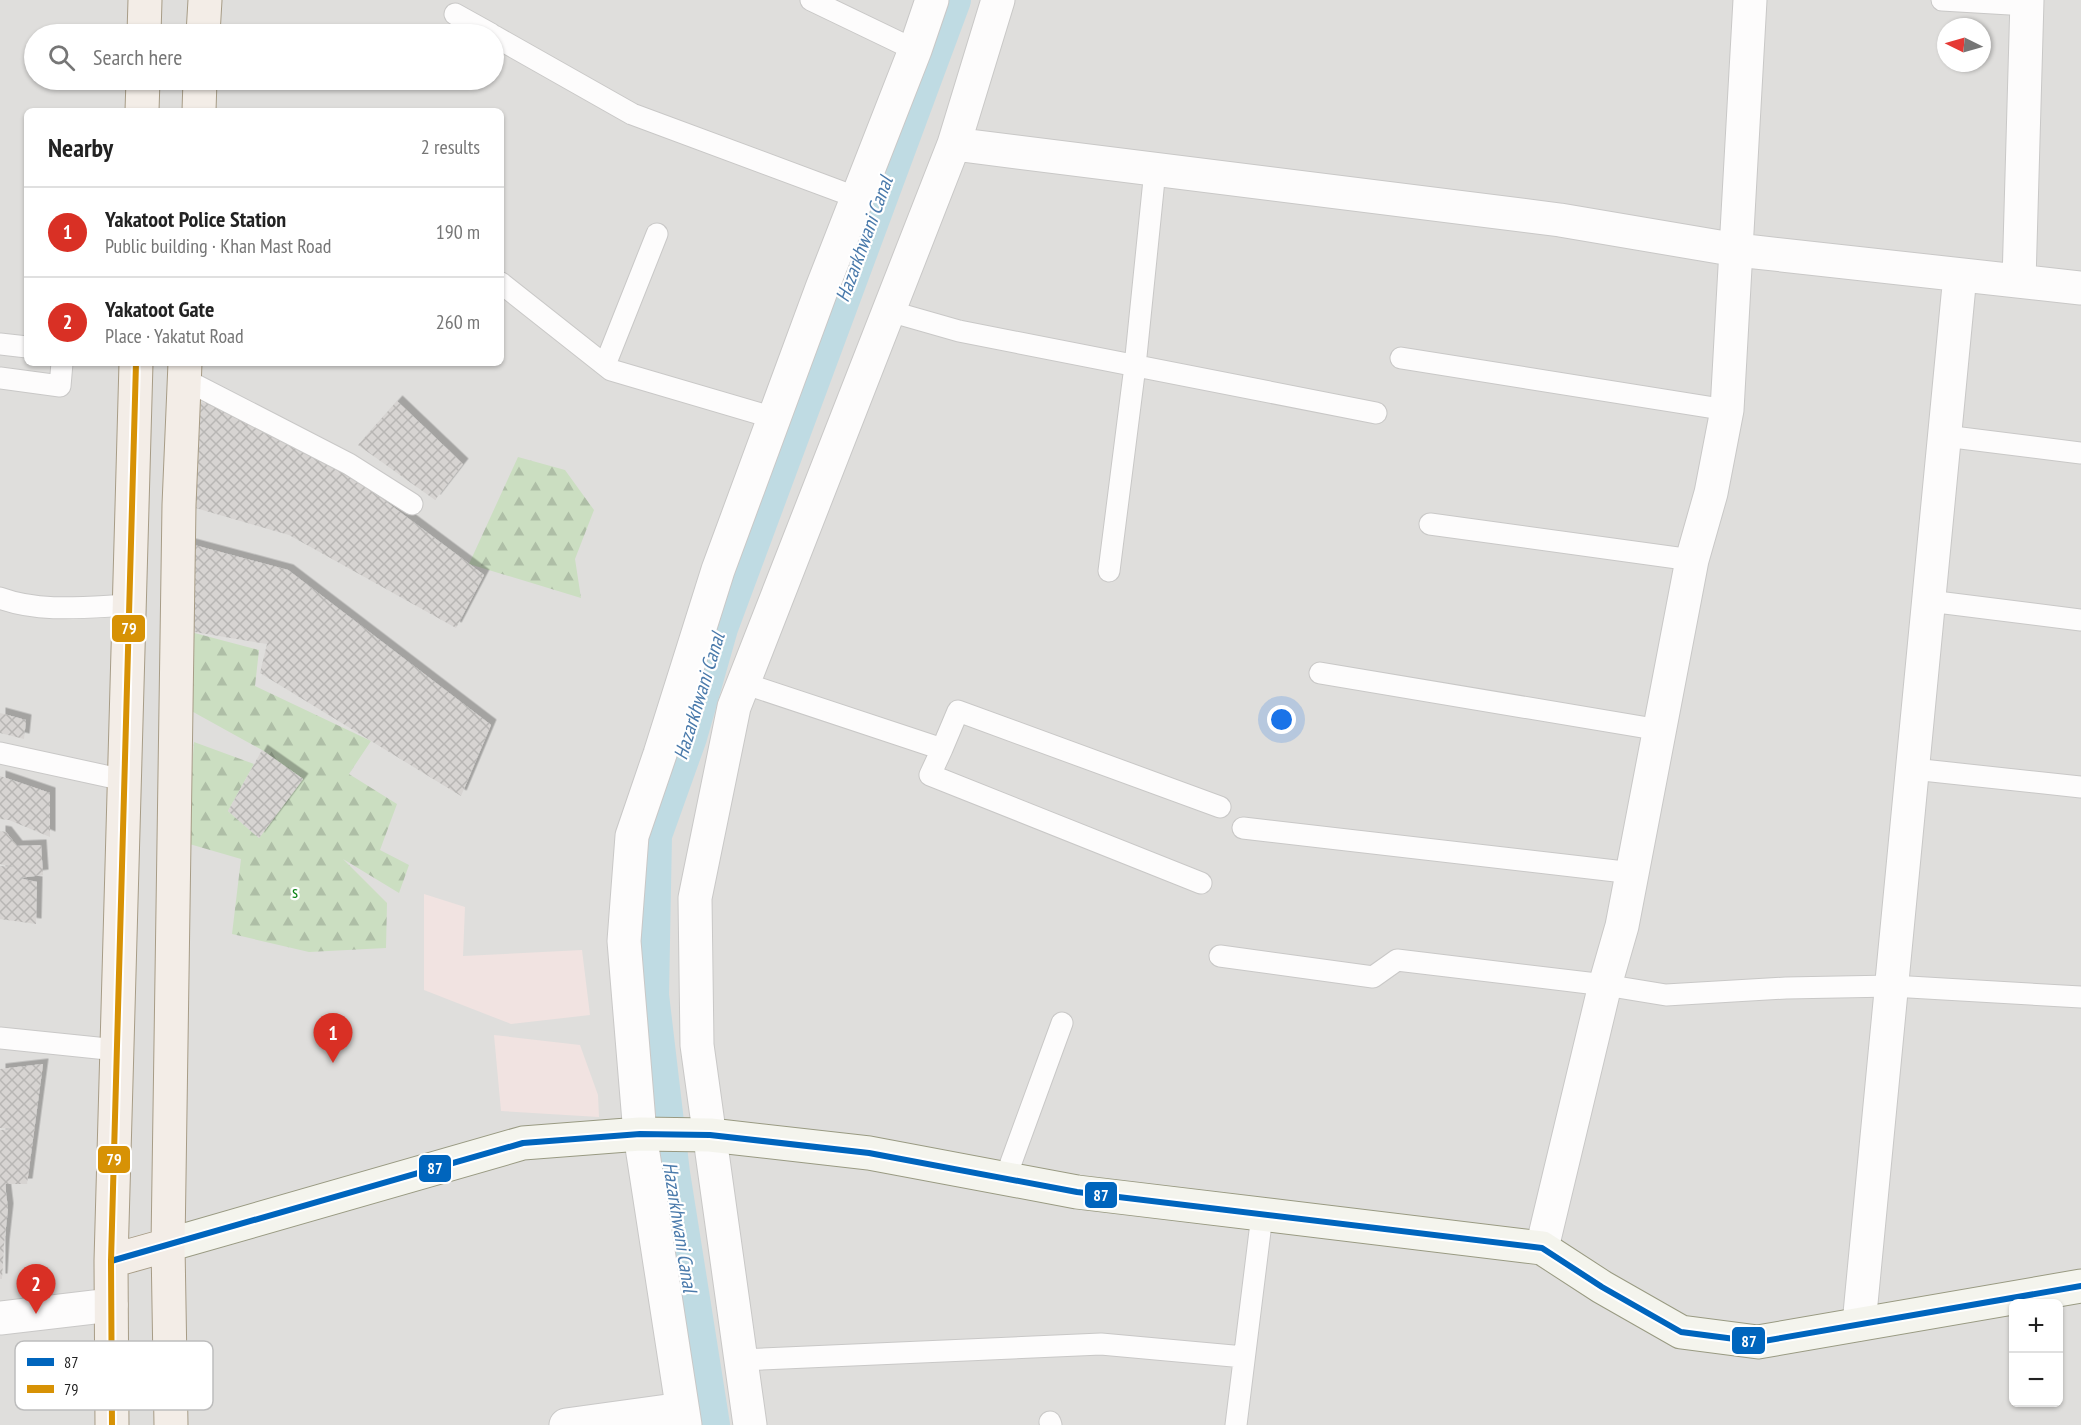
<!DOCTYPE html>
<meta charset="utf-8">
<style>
body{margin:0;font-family:"PT Sans Narrow",sans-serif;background:#f2f2f2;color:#222}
.controls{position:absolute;right:18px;bottom:18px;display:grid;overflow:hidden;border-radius:9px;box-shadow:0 2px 4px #0004}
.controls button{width:54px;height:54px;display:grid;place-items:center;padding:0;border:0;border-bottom:2px solid #e0e0e0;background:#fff;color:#222;font:30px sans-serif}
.compass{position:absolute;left:1937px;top:18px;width:54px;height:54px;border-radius:50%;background:#fff;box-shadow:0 2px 4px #0004;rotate:275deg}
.you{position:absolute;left:1282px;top:720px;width:21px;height:21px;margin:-15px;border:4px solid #fff;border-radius:50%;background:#1a73e8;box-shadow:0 0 0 9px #1a73e833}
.badge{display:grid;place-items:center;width:39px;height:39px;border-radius:50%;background:#d93025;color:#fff;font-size:20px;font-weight:700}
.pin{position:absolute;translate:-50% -50px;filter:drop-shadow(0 2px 3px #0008)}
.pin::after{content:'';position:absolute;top:32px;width:21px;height:18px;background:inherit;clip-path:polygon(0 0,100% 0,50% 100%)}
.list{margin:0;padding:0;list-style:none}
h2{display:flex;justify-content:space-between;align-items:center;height:78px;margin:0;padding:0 24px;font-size:26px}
h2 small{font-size:20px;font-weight:400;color:#767676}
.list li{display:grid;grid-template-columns:39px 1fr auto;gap:18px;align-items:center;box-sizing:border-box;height:90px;padding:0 24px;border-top:2px solid #e0e0e0}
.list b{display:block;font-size:22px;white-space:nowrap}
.list p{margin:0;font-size:20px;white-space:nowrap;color:#767676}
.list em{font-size:20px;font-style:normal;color:#767676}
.icon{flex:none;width:33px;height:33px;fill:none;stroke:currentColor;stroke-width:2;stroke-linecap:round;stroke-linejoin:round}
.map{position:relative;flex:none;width:2081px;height:1425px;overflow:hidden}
.search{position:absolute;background:#fff;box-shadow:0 2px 4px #0004;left:24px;top:24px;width:480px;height:66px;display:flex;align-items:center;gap:15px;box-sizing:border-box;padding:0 21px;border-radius:33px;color:#767676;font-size:22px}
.panel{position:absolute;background:#fff;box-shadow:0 2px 4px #0004;left:24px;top:108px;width:480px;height:258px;border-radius:9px}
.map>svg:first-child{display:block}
</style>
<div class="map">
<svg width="2081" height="1425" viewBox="0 0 2081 1425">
<defs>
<pattern id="forest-firs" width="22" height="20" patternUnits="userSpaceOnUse" patternTransform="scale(1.5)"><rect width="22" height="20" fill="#cbdec1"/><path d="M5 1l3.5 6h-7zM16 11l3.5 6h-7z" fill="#aebea6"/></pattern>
<pattern id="building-cross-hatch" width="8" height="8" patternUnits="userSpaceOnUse" patternTransform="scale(1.5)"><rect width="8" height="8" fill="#d7d4d2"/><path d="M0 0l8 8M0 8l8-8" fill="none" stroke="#b8b6b4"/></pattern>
<filter id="shadow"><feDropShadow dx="5.5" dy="-5.5" stdDeviation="0" flood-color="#0004"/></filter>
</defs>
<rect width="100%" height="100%" fill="#f0eeeb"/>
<path fill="#dfdedc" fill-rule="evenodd" d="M 0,0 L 2081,0 L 2081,1425 L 0,1425 ZM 1946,27 L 1982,27 L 1982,63 L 1946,63 ZM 34,34 L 494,34 L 494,80 L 34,80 ZM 27,111 L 501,111 L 501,363 L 27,363 ZM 2014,1304 L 2058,1304 L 2058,1402 L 2014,1402 Z"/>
<path fill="#f1e3e1" d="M 424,894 L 465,907 L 463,956 L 582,950 L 590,1015 L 511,1024 L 424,990 Z
M 494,1035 L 580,1045 L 598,1095 L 599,1117 L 501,1111 Z"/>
<path fill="url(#forest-firs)" d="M 518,457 L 565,470 L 594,510 L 575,559 L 581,598 L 469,564 Z
M 187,631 L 259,650 L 255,686 L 371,741 L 349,774 L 397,804 L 380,850 L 409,865 L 399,893 L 343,859 L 387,903 L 386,948 L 309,952 L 232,934 L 241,859 L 186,843 L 194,742 L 254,764 L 228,811 L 259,838 L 303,779 L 262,750 L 186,708 Z"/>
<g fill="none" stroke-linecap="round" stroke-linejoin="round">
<path stroke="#bfdbe3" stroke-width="38" d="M 711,1425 L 671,1173 L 650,995 L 653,835 L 688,737 L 719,628 L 952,0"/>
</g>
<path fill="url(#building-cross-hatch)" filter="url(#shadow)" d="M 397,401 L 463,464 L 435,500 L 358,445 Z
M 201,402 L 305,441 L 484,575 L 456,628 L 289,535 L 192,507 Z
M 179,541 L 288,570 L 491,725 L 461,796 L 260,673 L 267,644 L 177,629 Z
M 0,713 L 26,720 L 24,739 L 0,733 Z
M 262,750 L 303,779 L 259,838 L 228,811 Z
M 0,776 L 50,793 L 50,837 L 9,820 L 0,819 Z
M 0,831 L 6,832 L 17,846 L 41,845 L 43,875 L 19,878 L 37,882 L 36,924 L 0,919 L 0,866 L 15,867 L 0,864 Z
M 43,1064 L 27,1184 L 5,1184 L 8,1209 L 4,1245 L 2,1279 L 0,1279 L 0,1130 L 18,1129 L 0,1128 L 0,1069 Z"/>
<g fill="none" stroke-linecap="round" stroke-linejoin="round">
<g stroke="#c9c8c7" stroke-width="23">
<path id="service" d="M 811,0 L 915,50
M 1942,0 L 2027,5
M 455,14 L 491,34
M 494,36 L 632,114 L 858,198
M 501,283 L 611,370 L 774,418
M 889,311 L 959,331 L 1376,413
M 0,344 L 27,347
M 1401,358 L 1727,410
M 605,365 L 657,234
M 0,378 L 60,386 L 62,363
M 184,379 L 349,464 L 412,504
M 1945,436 L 2081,453
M 1430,524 L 1692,560
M 1109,571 L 1135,366 L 1155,170
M 0,598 C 41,613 86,607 129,605
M 1929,601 L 2081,620
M 1320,673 L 1660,730
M 743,683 L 942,749 L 958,711 L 1220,807
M 942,749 L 930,775 L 1201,883
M 0,753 L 124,780
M 1913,769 L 2081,787
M 1243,828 L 1633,873
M 1220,956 L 1373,977 L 1397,960 L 1605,985 L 1666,995 L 1786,988 L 1892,986 L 2081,997
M 0,1038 L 117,1050
M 1005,1179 L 1062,1023
M 740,1360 L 1101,1344 L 1244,1357
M 1050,1422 L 1051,1425
M 1236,1425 L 1262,1215"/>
</g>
<g stroke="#c9c8c7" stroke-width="35">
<path id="minor" d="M 954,144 L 1560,220 L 1737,250 L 2081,288
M 2019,281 L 2027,0
M 1542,1248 L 1605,985 L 1622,926 L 1692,560 L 1711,493 L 1727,410 L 1750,0
M 1859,1324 L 1960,275
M 566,1425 L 682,1409
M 685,1425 L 640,1134 L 624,941 L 632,836 L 660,754 L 718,570 L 822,288 L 915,50 L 932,0
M 750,1425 L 697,1045 L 695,898 L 734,707 L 954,144 L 998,0"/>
</g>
<g stroke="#c9c8c7" stroke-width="35">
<path id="tertiary" d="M 0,1318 L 111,1305"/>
</g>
<g stroke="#999a82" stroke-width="35">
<path id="secondary" d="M 168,1245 L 523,1143 L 640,1134 L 710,1135 L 869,1153 L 1077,1192 L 1542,1248 L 1602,1287 L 1681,1332 L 1758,1342 L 2081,1286"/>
</g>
<g stroke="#a79c86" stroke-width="35">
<path id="primary" d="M 144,34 L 145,0
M 203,34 L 205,0
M 142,111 L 143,80
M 199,111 L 200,80
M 111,1261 L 168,1245
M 112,1425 L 111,1261 L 136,363
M 171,1425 L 168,1245 L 179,505 L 185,363"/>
</g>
<use href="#service" stroke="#fdfcfc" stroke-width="21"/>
<use href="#minor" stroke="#fdfcfc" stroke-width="33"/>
<use href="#tertiary" stroke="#fdfcfc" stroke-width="33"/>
<use href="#secondary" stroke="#f4f4ed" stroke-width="33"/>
<use href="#primary" stroke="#f3ede7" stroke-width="33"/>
<g stroke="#fff" stroke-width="10">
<path id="bus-1" d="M 111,1261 L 523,1143 L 640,1134 L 710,1135 L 869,1153 L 1077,1192 L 1542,1248 L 1602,1287 L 1681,1332 L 1758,1342 L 2081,1286"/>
</g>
<g stroke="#fff" stroke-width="10">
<path id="bus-2" d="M 112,1425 L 111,1261 L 136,363"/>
</g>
<use href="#bus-1" stroke="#0065bd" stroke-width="6"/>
<use href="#bus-2" stroke="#d79205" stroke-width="6"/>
</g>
<g text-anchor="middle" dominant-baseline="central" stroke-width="4.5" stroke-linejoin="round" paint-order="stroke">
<g font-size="18" fill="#0c8416" stroke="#fff">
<text x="295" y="891">s</text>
</g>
<g font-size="20" font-style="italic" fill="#4a7aab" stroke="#fff">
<text transform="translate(864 239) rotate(-70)">Hazarkhwani Canal</text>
<text transform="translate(699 696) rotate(-73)">Hazarkhwani Canal</text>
<text transform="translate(680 1227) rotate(81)">Hazarkhwani Canal</text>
</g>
</g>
<rect x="15" y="1341" width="198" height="69" rx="9" fill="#fff" stroke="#bdbdbd" stroke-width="1.5"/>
<rect x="27" y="1358" width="27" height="8" fill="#0065bd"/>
<rect x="27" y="1385" width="27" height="8" fill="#d79205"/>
<g font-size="16" fill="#222">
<text x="64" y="1368">87</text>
<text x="64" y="1395">79</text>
</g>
<g stroke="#fff" stroke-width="2">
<rect x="111" y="614" width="35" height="29" rx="6" fill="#d79205"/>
<rect x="97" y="1145" width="34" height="29" rx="6" fill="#d79205"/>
<rect x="418" y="1154" width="34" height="29" rx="6" fill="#0065bd"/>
<rect x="1084" y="1181" width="34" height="28" rx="6" fill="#0065bd"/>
<rect x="1731" y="1326" width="35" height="29" rx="6" fill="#0065bd"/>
</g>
<g font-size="16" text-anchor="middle" font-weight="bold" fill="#fff">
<text x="129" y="634">79</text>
<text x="114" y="1165">79</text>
<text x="435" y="1174">87</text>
<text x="1101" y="1201">87</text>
<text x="1749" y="1347">87</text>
</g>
</svg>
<div class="controls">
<button>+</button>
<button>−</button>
</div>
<svg class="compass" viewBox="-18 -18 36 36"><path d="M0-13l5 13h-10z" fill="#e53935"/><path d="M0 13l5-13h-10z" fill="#767676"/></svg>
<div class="you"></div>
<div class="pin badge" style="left:333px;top:1063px">1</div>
<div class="pin badge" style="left:36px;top:1314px">2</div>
<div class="search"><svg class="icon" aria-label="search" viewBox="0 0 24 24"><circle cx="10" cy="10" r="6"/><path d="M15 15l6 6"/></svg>Search here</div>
<section class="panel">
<h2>Nearby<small>2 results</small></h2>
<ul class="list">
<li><span class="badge">1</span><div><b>Yakatoot Police Station</b><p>Public building · Khan Mast Road</p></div><em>190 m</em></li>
<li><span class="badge">2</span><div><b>Yakatoot Gate</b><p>Place · Yakatut Road</p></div><em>260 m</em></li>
</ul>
</section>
</div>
